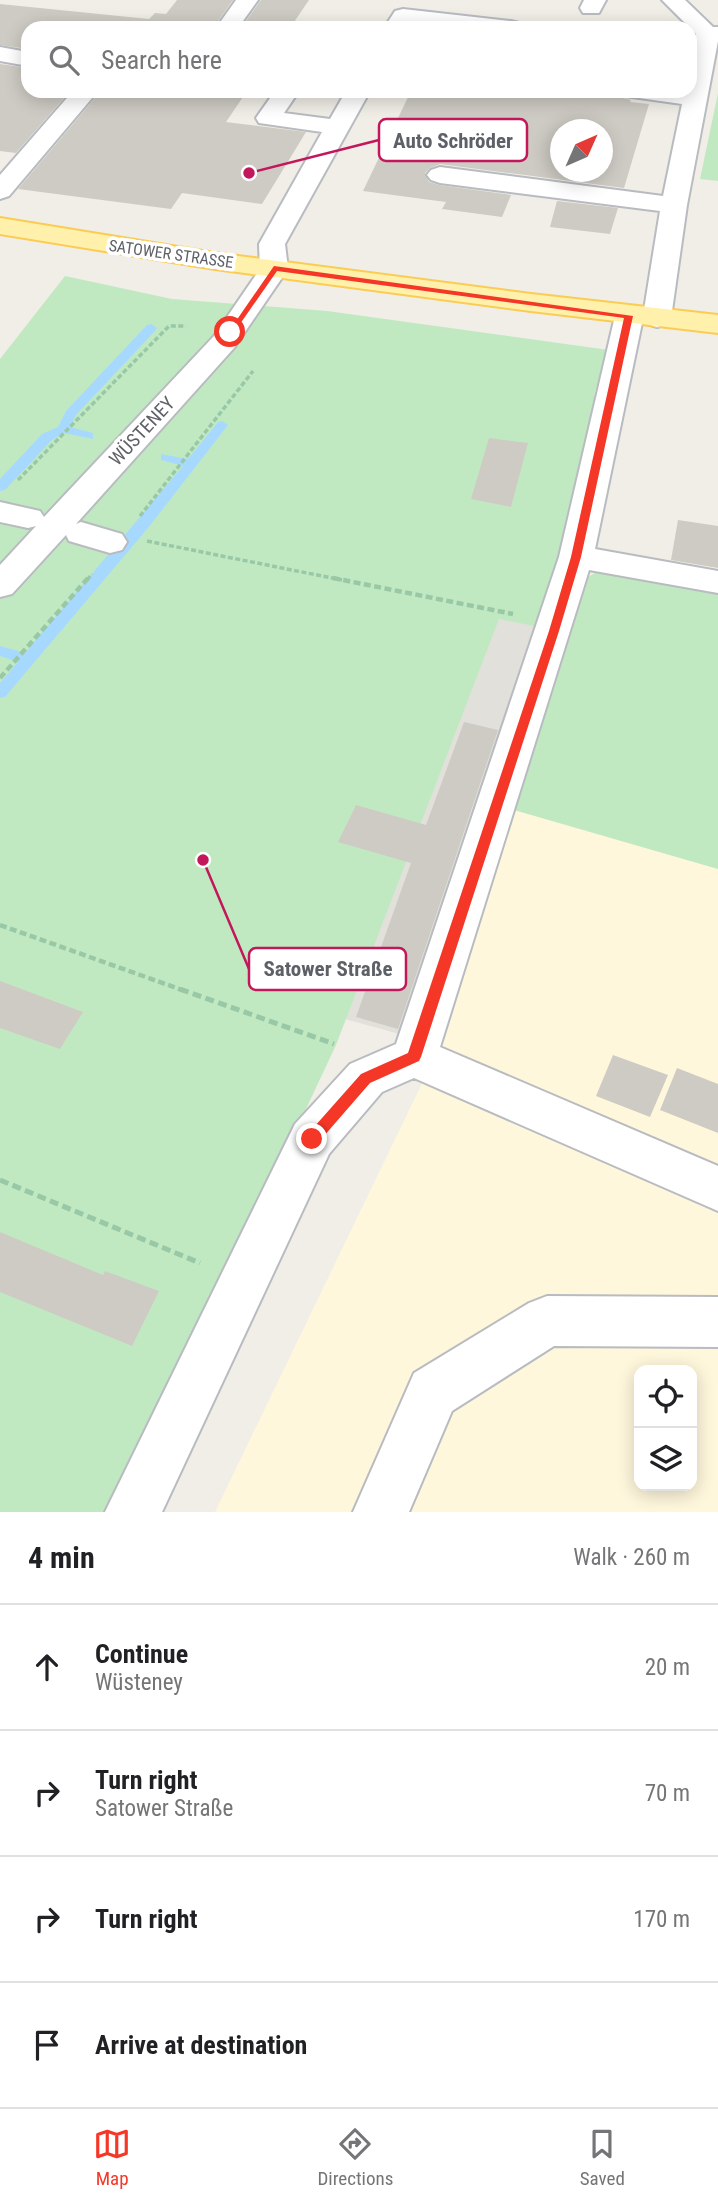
<!DOCTYPE html>
<meta charset="utf-8">
<style>
body{margin:0;font-family:"Roboto Condensed",sans-serif;background:#f6f6f6;color:#202124}
.controls{position:absolute;right:21px;bottom:21px;display:grid;overflow:hidden;border-radius:14px;box-shadow:0 4px 18px #0003}
.controls button{width:63px;height:63px;display:grid;place-items:center;padding:0;border:0;border-bottom:2px solid #e0e0e0;background:#fff;color:#202124;font:35px sans-serif}
.compass{position:absolute;left:550px;top:119px;width:63px;height:63px;border-radius:50%;background:#fff;box-shadow:0 4px 18px #0003;rotate:45deg}
.stop{position:absolute;width:21px;height:21px;margin:-16px;border:5px solid #f53727;border-radius:50%;background:#fff}
.stop.end{background:#f53727;border-color:#fff;box-shadow:0 2px 7px #0008}
.list{margin:0;padding:0;list-style:none}
h2{display:flex;justify-content:space-between;align-items:center;height:91px;margin:0;padding:0 28px;font-size:30px}
h2 small{font-size:23px;font-weight:400;color:#757577}
.list li{display:grid;grid-template-columns:46px 1fr auto;gap:21px;align-items:center;box-sizing:border-box;height:126px;padding:0 28px;border-top:2px solid #e0e0e0}
.list b{display:block;font-size:26px;white-space:nowrap}
.list p{margin:0;font-size:23px;white-space:nowrap;color:#757577}
.list em{font-size:23px;font-style:normal;color:#757577}
.icon{flex:none;width:38px;height:38px;fill:none;stroke:currentColor;stroke-width:2;stroke-linecap:round;stroke-linejoin:round}
.map{position:relative;flex:none;width:718px;height:1512px;overflow:hidden}
.search{position:absolute;background:#fff;box-shadow:0 4px 18px #0003;left:21px;right:21px;top:21px;height:77px;display:flex;align-items:center;gap:18px;box-sizing:border-box;padding:0 24px;border-radius:21px;color:#757577;font-size:26px}
.sheet{height:595px;background:#fff}
nav{display:flex;justify-content:space-around;align-items:center;box-sizing:border-box;height:98px;border-top:2px solid #e0e0e0;background:#fff;font-size:19px;color:#757577}
nav a{display:grid;justify-items:center;gap:4px}
nav .on{color:#f53727}
.map>svg:first-child{display:block}
</style>
<div class="map">
<svg width="718" height="1512" viewBox="0 0 718 1512">
<rect width="100%" height="100%" fill="#f0eee6"/>
<path fill="#fff7dc" fill-rule="evenodd" d="M 507,808 L 718,869 L 718,1512 L 215,1512 L 442,1042 ZM 639,1370 L 692,1370 L 692,1486 L 639,1486 Z"/>
<path fill="#e1e0da" d="M 499,618 L 543,628 L 403,1035 L 345,1019 Z"/>
<path fill="#c1e9c1" d="M 718,93 L 718,181 L 700,179 Z
M 65,276 L 172,299 L 327,311 L 609,350 L 595,391 L 591,436 L 543,628 L 499,619 L 336,1045 L 229,1273 L 110,1512 L 0,1512 L 0,359 Z
M 597,572 L 718,593 L 718,869 L 507,808 L 584,579 Z"/>
<g fill="none" stroke-linecap="round" stroke-linejoin="round">
<path fill="#a7d9ff" fill-rule="evenodd" d="M 151,324 L 157,328 L 155,331 L 76,415 L 70,427 L 93,433 L 93,439 L 64,433 L 52,440 L 5,490 L 0,491 L 0,479 L 42,434 L 58,427 L 66,411 L 147,325 Z
M 222,421 L 228,425 L 148,528 L 5,697 L 0,698 L 0,683 L 18,662 L 0,656 L 0,646 L 25,653 L 183,466 L 161,460 L 161,454 L 188,459 L 218,422 Z"/>
</g>
<path fill="#cecbc4" fill-rule="evenodd" d="M 177,0 L 233,0 L 213,28 L 28,28 L 28,49 L 0,45 L 0,4 L 149,19 L 155,13 L 166,14 Z
M 261,0 L 309,0 L 290,28 L 241,28 Z
M 0,64 L 28,68 L 28,91 L 70,91 L 16,153 L 0,151 Z
M 101,91 L 247,91 L 226,122 L 306,132 L 262,204 L 182,193 L 171,209 L 18,189 Z
M 411,91 L 618,91 L 623,98 L 631,100 L 630,102 L 649,104 L 624,188 L 440,164 L 430,168 L 425,173 L 429,182 L 439,185 L 511,195 L 502,217 L 442,209 L 446,202 L 363,191 ZM 561,130 L 603,130 L 603,172 L 561,172 Z
M 557,201 L 618,208 L 610,234 L 550,227 Z
M 489,438 L 528,443 L 511,507 L 471,499 Z
M 678,520 L 718,526 L 718,568 L 671,560 Z
M 464,722 L 498,730 L 398,1029 L 356,1017 L 411,863 L 338,842 L 356,805 L 426,825 Z
M 0,981 L 83,1012 L 60,1049 L 0,1028 Z
M 613,1055 L 668,1075 L 650,1117 L 596,1096 Z
M 677,1068 L 718,1084 L 718,1133 L 660,1110 Z
M 0,1232 L 103,1275 L 105,1271 L 159,1291 L 132,1346 L 0,1292 Z"/>
<g fill="none" stroke-linecap="round" stroke-linejoin="round">
<g stroke="#b8bbc0" stroke-width="4">
<path id="minor" d="M 236,0 L 258,0 L 238,28 L 216,28 Z
M 584,0 L 606,0 L 599,13 L 583,13 L 580,8 Z
M 662,0 L 685,0 L 713,27 L 718,27 L 718,41 L 687,205 L 671,318 L 667,324 L 657,327 L 647,324 L 643,318 L 595,549 L 718,571 L 718,593 L 589,570 L 440,1047 L 718,1166 L 718,1211 L 414,1078 L 382,1092 L 329,1154 L 162,1512 L 105,1512 L 295,1124 L 350,1064 L 396,1044 L 559,557 L 615,316 L 619,310 L 629,307 L 639,310 L 643,316 L 660,211 L 440,183 L 431,180 L 427,175 L 431,170 L 440,167 L 663,196 L 682,104 L 625,96 L 621,91 L 690,91 L 690,62 L 696,34 Z
M 403,9 L 511,21 L 519,23 L 522,28 L 452,28 L 409,23 L 406,28 L 384,28 L 395,11 Z
M 0,47 L 28,52 L 28,66 L 0,61 Z
M 73,91 L 98,91 L 9,196 L 0,199 L 0,175 Z
M 275,91 L 299,91 L 284,113 L 330,119 L 346,91 L 370,91 L 285,244 L 288,269 L 234,348 L 76,524 L 81,522 L 122,534 L 127,542 L 122,550 L 110,553 L 69,541 L 66,535 L 12,594 L 0,597 L 0,565 L 36,526 L 28,528 L 0,522 L 0,502 L 40,511 L 44,517 L 214,336 L 260,269 L 259,244 L 322,132 L 259,123 L 256,118 Z
M 547,1296 L 718,1297 L 718,1347 L 554,1346 L 452,1411 L 409,1512 L 353,1512 L 414,1373 L 529,1303 Z"/>
</g>
<g stroke="#fbcc54" stroke-width="4">
<path id="major" d="M 0,218 L 215,253 L 531,294 L 718,315 L 718,333 L 531,311 L 215,269 L 0,234 Z"/>
</g>
<path stroke="#98c8a6" stroke-width="3.5" stroke-dasharray="5 2.5" stroke-linecap="butt" d="M 18,480 L 169,326 L 186,326
M 140,516 L 253,371
M 147,541 L 342,580
M 87,580 L 92,574"/>
<path stroke="#98c8a6" stroke-width="4.5" stroke-dasharray="7 3.5" stroke-linecap="butt" d="M 333,578 L 513,614
M 0,678 L 88,578
M 0,925 L 185,991"/>
<path stroke="#98c8a6" stroke-width="5" stroke-dasharray="9 4.5" stroke-linecap="butt" d="M 180,989 L 334,1044
M 0,1180 L 200,1263"/>
<use href="#minor" fill="#fff" fill-rule="evenodd"/>
<use href="#major" fill="#fff1ac" fill-rule="evenodd"/>
</g>
<path fill="#f53727" d="M 274,266 L 633,316 L 581,557 L 559,631 L 421,1057 L 419,1061 L 370,1083 L 317,1144 L 312,1146 L 307,1144 L 307,1135 L 361,1074 L 408,1053 L 549,631 L 571,557 L 624,318 L 277,271 L 233,334 L 227,334 Z"/>
<g text-anchor="middle" dominant-baseline="central" stroke-width="7" stroke-linejoin="round" paint-order="stroke">
<g font-size="16" fill="#5d6167" stroke="#fff">
<text transform="translate(171 254) rotate(8)">SATOWER STRASSE</text>
</g>
<g font-size="19" fill="#5d6167" stroke="#fff">
<text transform="translate(142 431) rotate(-47)">WÜSTENEY</text>
</g>
</g>
<path fill="none" stroke="#c2185b" stroke-width="2.5" d="M249 173L379 140M203 860L249 969"/>
<g fill="#c2185b" stroke="#fff" stroke-width="2.5">
<circle cx="249" cy="173" r="7"/>
<circle cx="203" cy="860" r="7"/>
</g>
<g fill="#fff" stroke="#c2185b" stroke-width="2.5">
<rect x="379" y="119" width="148" height="42" rx="7"/>
<rect x="249" y="948" width="157" height="42" rx="7"/>
</g>
<g font-size="21" text-anchor="middle" font-weight="bold" fill="#5d6167">
<text x="453" y="148">Auto Schröder</text>
<text x="328" y="976">Satower Straße</text>
</g>
</svg>
<div class="controls">
<button><svg class="icon" aria-label="locate" viewBox="0 0 24 24"><circle cx="12" cy="12" r="6"/><path d="M12 2v4M12 18v4M2 12h4M18 12h4"/></svg></button>
<button><svg class="icon" aria-label="layers" viewBox="0 0 24 24"><path d="M12 4l9 5-9 5-9-5zM3 14l9 5 9-5"/></svg></button>
</div>
<svg class="compass" viewBox="-18 -18 36 36"><path d="M0-13l5 13h-10z" fill="#e53935"/><path d="M0 13l5-13h-10z" fill="#757577"/></svg>
<div class="stop" style="left:230px;top:332px"></div>
<div class="stop end" style="left:312px;top:1139px"></div>
<div class="search"><svg class="icon" aria-label="search" viewBox="0 0 24 24"><circle cx="10" cy="10" r="6"/><path d="M15 15l6 6"/></svg>Search here</div>
</div>
<section class="sheet">
<h2>4 min<small>Walk · 260 m</small></h2>
<ul class="list">
<li><svg class="icon" aria-label="ahead" viewBox="0 0 24 24"><path d="M12 20V5M6 11l6-6 6 6"/></svg><div><b>Continue</b><p>Wüsteney</p></div><em>20 m</em></li>
<li><svg class="icon" aria-label="right" viewBox="0 0 24 24"><path d="M7 20v-9h11M14 6l5 5-5 5"/></svg><div><b>Turn right</b><p>Satower Straße</p></div><em>70 m</em></li>
<li><svg class="icon" aria-label="right" viewBox="0 0 24 24"><path d="M7 20v-9h11M14 6l5 5-5 5"/></svg><div><b>Turn right</b></div><em>170 m</em></li>
<li><svg class="icon" aria-label="arrive" viewBox="0 0 24 24"><path d="M6 21V4h12l-3 4 3 4H6"/></svg><div><b>Arrive at destination</b></div></li>
</ul>
</section>
<nav>
<a class="on"><svg class="icon" aria-label="map" viewBox="0 0 24 24"><path d="M3 6l6-2 6 2 6-2v14l-6 2-6-2-6 2zM9 4v14M15 6v14"/></svg>Map</a>
<a><svg class="icon" aria-label="directions" viewBox="0 0 24 24"><path d="M12 3l9 9-9 9-9-9zM9 14v-3h6M13 9l2 2-2 2"/></svg>Directions</a>
<a><svg class="icon" aria-label="saved" viewBox="0 0 24 24"><path d="M7 4h10v16l-5-4-5 4z"/></svg>Saved</a>
</nav>
